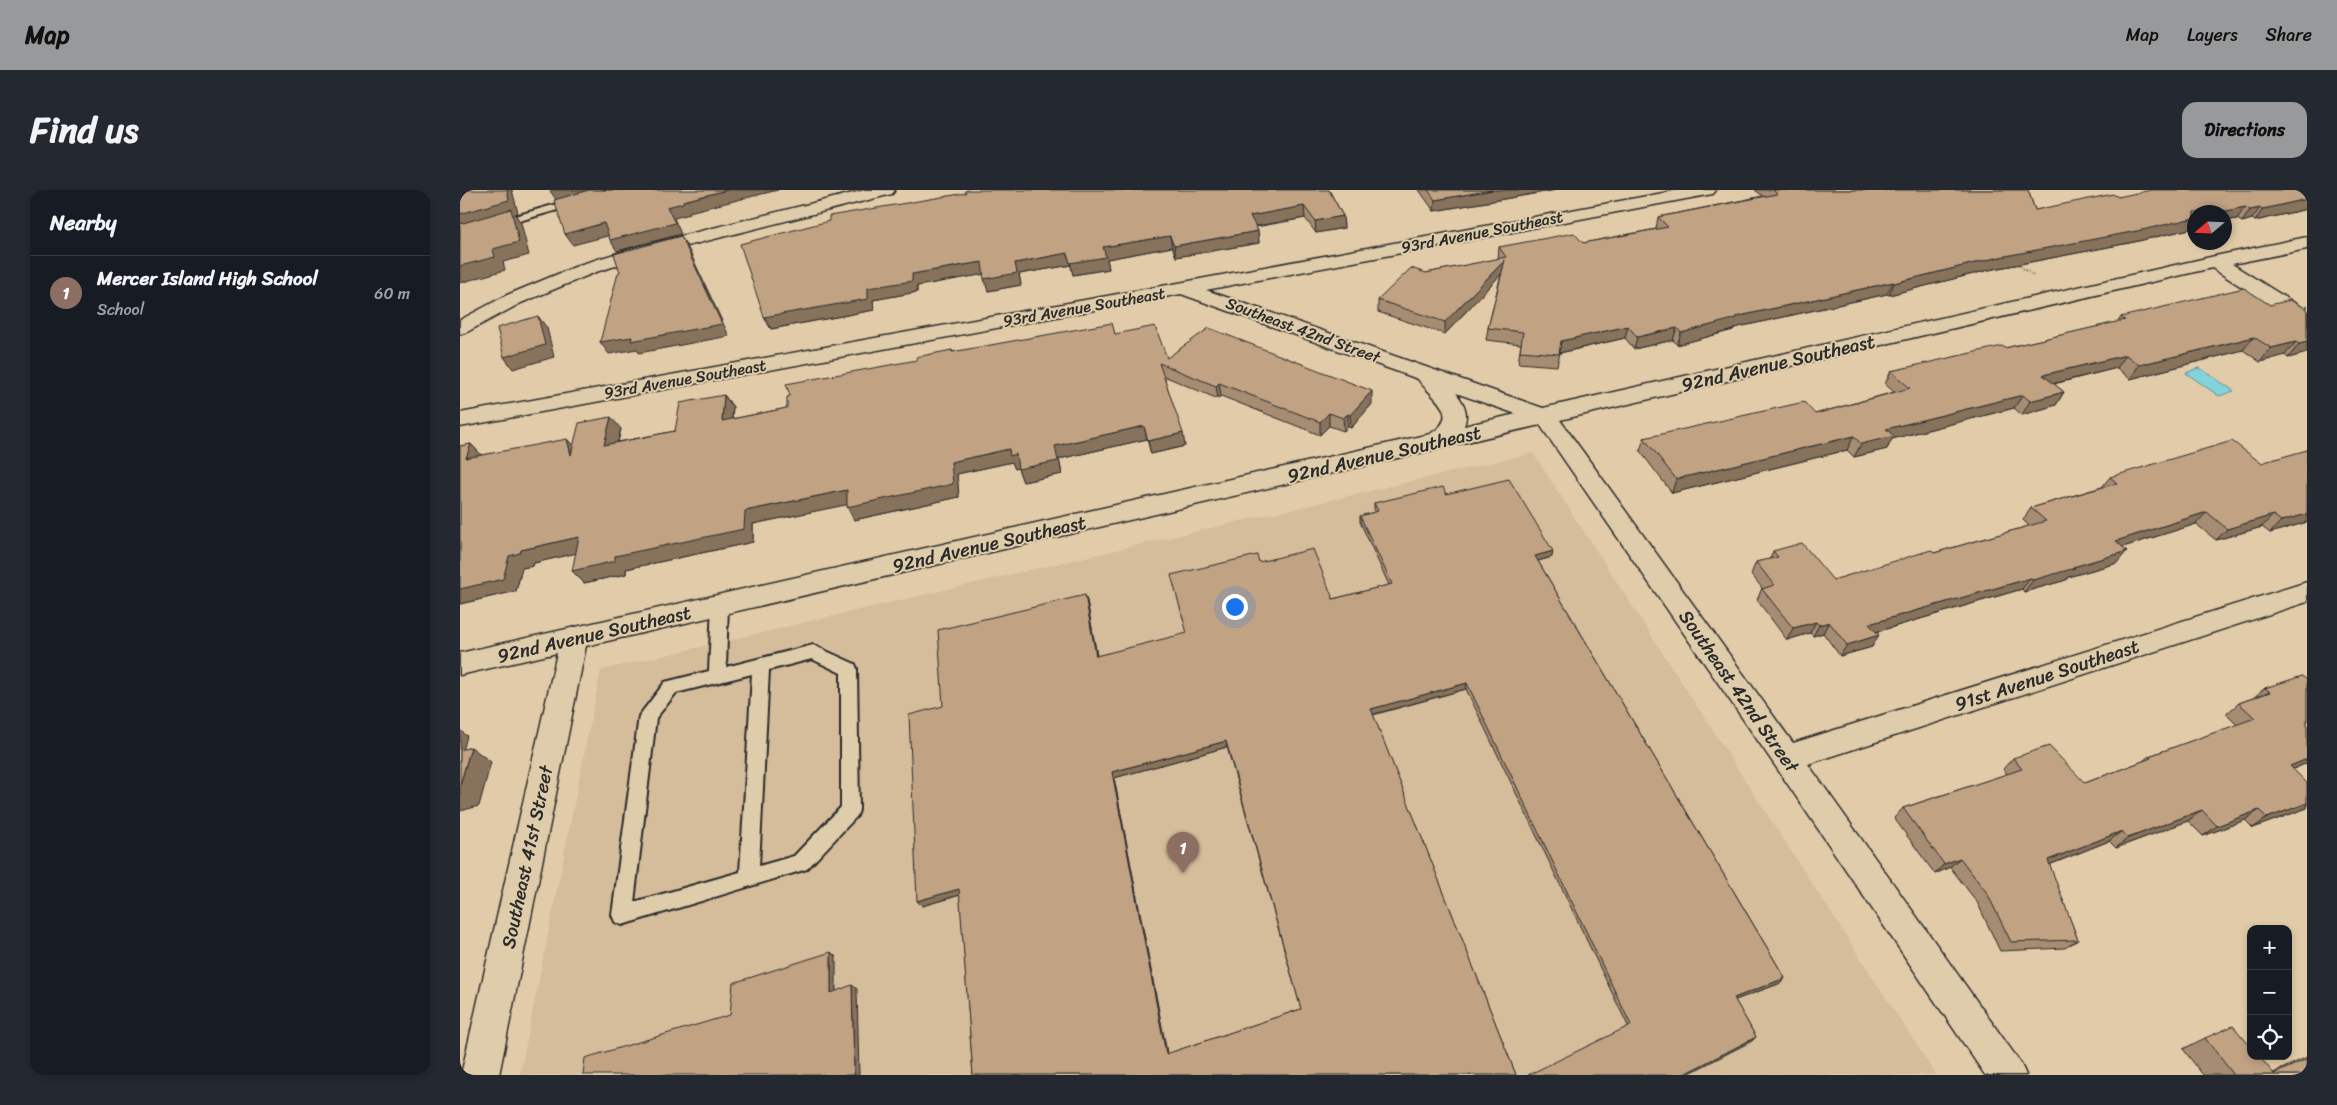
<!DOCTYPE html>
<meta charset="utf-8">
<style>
body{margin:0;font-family:Sriracha,sans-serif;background:#242831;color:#f1f3f6}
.controls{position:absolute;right:15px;bottom:15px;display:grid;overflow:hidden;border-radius:10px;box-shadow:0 2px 8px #0003}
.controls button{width:45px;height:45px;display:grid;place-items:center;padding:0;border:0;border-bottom:1px solid #363941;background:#171b24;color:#f1f3f6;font:25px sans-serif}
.compass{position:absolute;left:1727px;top:15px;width:45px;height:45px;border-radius:50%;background:#171b24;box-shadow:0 2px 8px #0003;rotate:251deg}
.you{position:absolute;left:774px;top:416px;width:18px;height:18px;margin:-12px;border:4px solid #fff;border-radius:50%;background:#1a73e8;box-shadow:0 0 0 8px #1a73e833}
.badge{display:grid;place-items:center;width:32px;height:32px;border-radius:50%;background:#98999b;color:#fff;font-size:16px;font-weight:700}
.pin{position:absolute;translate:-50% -41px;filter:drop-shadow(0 1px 2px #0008)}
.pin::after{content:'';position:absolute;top:26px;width:18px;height:15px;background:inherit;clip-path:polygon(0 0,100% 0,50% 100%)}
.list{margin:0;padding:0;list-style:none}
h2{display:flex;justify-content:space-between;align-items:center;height:65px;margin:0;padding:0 20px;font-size:21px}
h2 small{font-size:16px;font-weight:400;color:#9ea1a6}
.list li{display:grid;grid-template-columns:32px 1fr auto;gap:15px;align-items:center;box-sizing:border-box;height:75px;padding:0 20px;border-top:1px solid #363941}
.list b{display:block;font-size:19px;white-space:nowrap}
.list p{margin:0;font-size:16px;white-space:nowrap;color:#9ea1a6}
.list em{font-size:16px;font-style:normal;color:#9ea1a6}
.icon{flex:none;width:28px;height:28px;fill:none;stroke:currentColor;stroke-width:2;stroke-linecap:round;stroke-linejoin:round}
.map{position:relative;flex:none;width:1847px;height:885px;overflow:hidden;border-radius:15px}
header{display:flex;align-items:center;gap:30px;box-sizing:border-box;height:70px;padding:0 25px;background:#98999b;color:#111}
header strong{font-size:24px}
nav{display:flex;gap:28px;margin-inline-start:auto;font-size:18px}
.intro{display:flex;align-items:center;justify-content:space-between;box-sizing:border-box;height:120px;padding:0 30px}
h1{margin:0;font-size:35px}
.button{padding:12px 22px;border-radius:15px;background:#98999b;color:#111;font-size:18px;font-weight:700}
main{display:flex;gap:30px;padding:0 30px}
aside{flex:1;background:#171b24;border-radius:15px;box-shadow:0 2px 8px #0003}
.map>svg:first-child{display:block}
</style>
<header>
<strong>Map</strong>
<nav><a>Map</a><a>Layers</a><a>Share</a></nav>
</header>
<div class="intro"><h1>Find us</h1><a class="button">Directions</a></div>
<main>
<aside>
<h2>Nearby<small></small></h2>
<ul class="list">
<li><span class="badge" style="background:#8d6e63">1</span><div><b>Mercer Island High School</b><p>School</p></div><em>60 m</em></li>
</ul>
</aside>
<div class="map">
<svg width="1847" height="885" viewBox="0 0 1847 885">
<rect width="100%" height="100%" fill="#e2cba8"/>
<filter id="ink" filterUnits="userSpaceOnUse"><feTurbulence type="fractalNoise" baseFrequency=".02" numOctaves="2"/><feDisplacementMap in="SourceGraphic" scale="10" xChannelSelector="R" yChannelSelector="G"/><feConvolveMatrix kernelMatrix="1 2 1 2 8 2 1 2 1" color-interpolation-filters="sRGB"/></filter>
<g filter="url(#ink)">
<path fill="#d5bc9b" d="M 1073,263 L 1476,885 L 60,885 L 141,480 Z"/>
<path fill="#82d3db" stroke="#5f9095" d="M 1738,178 L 1743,180 L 1774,201 L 1759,206 L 1726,183 Z"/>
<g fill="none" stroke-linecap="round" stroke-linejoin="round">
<g stroke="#2b2b2b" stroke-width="4">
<path id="service" d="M 145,0 L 161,0 L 160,2 L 0,48 L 0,42 Z
M 260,409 L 266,411 L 268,415 L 266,477 L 353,455 L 395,474 L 397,479 L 399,620 L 397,626 L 347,679 L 162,735 L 155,732 L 152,725 L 179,526 L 205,492 L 249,481 L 252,415 L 254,411 ZM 352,469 L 381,483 L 381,617 L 334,666 L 299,676 L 309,480 ZM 292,484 L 280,682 L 174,712 L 196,528 L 216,503 Z"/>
</g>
<g stroke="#2b2b2b" stroke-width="3">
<path id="minor" d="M 405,0 L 435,0 L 432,4 L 191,65 L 136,82 L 61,113 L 7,142 L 0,144 L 0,130 L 47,105 L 122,74 L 177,57 Z
M 1219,0 L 1256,0 L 1253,4 L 1247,5 L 746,100 L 1083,218 L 1755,66 L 1847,47 L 1847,59 L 1772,74 L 1847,121 L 1847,136 L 1840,134 L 1752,78 L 1100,230 L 1333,553 L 1847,392 L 1847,412 L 1348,574 L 1560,872 L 1566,885 L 1525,885 L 1316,577 L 1080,235 L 126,456 L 39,885 L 1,885 L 97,463 L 0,485 L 0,463 L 970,244 C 1004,224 969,206 958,189 L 721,104 L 0,237 L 0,223 L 724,92 ZM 996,203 L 1056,224 L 1004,236 C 1009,223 1004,213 996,203 Z"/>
</g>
<path stroke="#2b2b2b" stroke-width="2.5" stroke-dasharray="0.5 2.5" stroke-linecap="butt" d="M 1556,73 L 1575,87"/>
<use href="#service" fill="#deccaa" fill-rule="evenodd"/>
<use href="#minor" fill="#deccaa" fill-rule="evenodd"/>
</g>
<path fill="#a68c72" stroke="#2b2b2b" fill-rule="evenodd" d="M 869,0 L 883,26 L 884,38 L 856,43 L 845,28 L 796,37 L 798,41 L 799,53 L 716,67 L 712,57 L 647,69 L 649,79 L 613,85 L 611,75 L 559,84 L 561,95 L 528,101 L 524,84 L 457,96 L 457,102 L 413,110 L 414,120 L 311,139 L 304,127 Z
M 959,0 L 1096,0 L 974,21 Z
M 1295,0 L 1568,0 L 1575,20 L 1658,7 L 1847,0 L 1847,19 L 1795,31 L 1792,29 L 1782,32 L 1777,29 L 1764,31 L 1764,22 L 1734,22 L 1734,38 L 1674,52 L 1529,80 L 1429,105 L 1427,104 L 1274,138 L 1273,140 L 1217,155 L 1213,150 L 1174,159 L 1165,148 L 1100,163 L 1097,176 L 1058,173 L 1061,154 L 1026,150 L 1028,138 L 1041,84 L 985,144 L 918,122 L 918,110 L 966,83 L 1038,69 L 1039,57 L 1123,53 L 1196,39 L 1198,27 L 1303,6 Z
M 1810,115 L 1845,118 L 1847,115 L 1847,163 L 1828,168 L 1825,165 L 1800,172 L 1783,160 L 1670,189 L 1657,178 L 1594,194 L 1604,202 L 1596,215 L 1562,225 L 1554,218 L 1432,249 L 1427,259 L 1394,267 L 1387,260 L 1212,303 L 1180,261 L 1184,248 L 1355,224 L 1434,202 L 1425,194 L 1431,181 L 1545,158 L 1658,132 L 1661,127 Z
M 655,144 L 707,168 L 912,214 L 891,238 L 888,237 L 884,241 L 869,236 L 860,245 L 761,206 L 758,209 L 704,186 L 725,256 L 691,264 L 687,249 L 599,269 L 602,284 L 563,292 L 558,278 L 555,279 L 552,272 L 497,284 L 499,307 L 394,330 L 387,314 L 293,334 L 293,352 L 166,379 L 166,384 L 124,393 L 115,363 L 74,373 L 73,376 L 62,378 L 56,401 L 0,414 L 0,256 L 11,254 L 21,265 L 113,256 L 161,239 L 158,252 L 215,241 L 264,205 L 273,217 L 272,229 L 327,218 L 457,170 L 492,160 L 492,162 Z
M 1650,287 L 1847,332 L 1810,343 L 1802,337 L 1756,350 L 1736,334 L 1663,357 L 1657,373 L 1608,387 L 1606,390 L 1564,402 L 1562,399 L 1416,442 L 1412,457 L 1380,466 L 1363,443 L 1353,446 L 1350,443 L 1327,450 L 1297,410 L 1302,398 L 1291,384 L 1296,372 L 1310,369 L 1313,361 L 1373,390 L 1474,363 L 1569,336 L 1563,330 L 1571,318 L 1642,297 Z
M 986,304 L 1092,367 L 1078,371 L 1325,788 L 1321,793 L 1275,810 L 1296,847 L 1292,851 L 1168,836 L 1006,499 L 913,525 L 1056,885 L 513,885 L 500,705 L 462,716 L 483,516 L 627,411 L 637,466 L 727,444 L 799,372 L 873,409 L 929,395 L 900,332 L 900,326 L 915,322 L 914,319 L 914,313 ZM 767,557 L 841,819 L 707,864 L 654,588 Z
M 1847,490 L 1847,573 L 1833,579 L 1847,593 L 1847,618 L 1793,638 L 1785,630 L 1743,646 L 1728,631 L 1656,658 L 1649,651 L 1589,675 L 1618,750 L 1605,758 L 1540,761 L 1517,712 L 1490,677 L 1475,684 L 1434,628 L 1443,618 L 1547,584 L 1543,579 L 1553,568 L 1625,593 L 1683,571 L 1689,566 L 1777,535 L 1766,524 L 1779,513 L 1793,508 L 1805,498 Z
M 1745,848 L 1813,883 L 1847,867 L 1847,885 L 1743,885 L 1723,859 Z"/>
<path fill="#87725c" stroke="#2b2b2b" d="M 47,0 L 52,0 L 58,23 L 55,24 L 61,33 L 69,65 L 43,72 L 45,80 L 0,93 L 0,24 Z
M 93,0 L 138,0 L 98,12 L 90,1 Z
M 267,0 L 318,0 L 229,22 L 230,24 L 214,28 L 221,44 L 157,61 L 150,50 L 207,17 L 223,11 Z
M 1032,0 L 1096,0 L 974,21 L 975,10 Z
M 1847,9 L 1847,19 L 1795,31 L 1803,19 Z
M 844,16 L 845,28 L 791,37 L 790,26 Z
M 1785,17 L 1777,29 L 1764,31 L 1764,22 L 1761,22 Z
M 1800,18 L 1792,29 L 1782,32 L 1790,20 Z
M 883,26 L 884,38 L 856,43 L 855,31 Z
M 1734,28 L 1734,38 L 1674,52 L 1529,80 L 1429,105 L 1434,93 L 1535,68 Z
M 144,33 L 151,45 L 113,55 L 105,44 Z
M 798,41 L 799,53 L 716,67 L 714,56 Z
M 221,46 L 228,58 L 269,146 L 179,163 L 177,159 L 149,164 L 140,152 Z
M 710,46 L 712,57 L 647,69 L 649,79 L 613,85 L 610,73 L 643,57 Z
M 607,63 L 611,75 L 559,84 L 561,95 L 528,101 L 524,89 L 555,73 Z
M 1045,70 L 1044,81 L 985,144 L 985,132 Z
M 522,72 L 526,84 L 457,96 L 457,102 L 413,110 L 414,120 L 311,139 L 304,127 L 408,98 L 452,84 Z
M 1433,92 L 1427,104 L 1274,138 L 1273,140 L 1217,155 L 1221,143 L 1275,127 Z
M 78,126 L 87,138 L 94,167 L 53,179 L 44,167 Z
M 1168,136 L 1165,148 L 1099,163 L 1101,151 Z
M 1217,138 L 1213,150 L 1174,159 L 1177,147 Z
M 1794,147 L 1783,160 L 1670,189 L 1679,175 Z
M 1836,152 L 1825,165 L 1800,172 L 1811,158 Z
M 1847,152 L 1847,163 L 1828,168 L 1839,154 Z
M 1666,165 L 1657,178 L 1575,198 L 1583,185 Z
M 759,193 L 761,206 L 758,209 L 756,196 Z
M 912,201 L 912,214 L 891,238 L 890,225 Z
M 1604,202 L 1596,215 L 1562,225 L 1570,211 Z
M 264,205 L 273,217 L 270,244 L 262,231 Z
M 1563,205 L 1554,218 L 1432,249 L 1427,259 L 1394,267 L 1401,254 L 1426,239 Z
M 869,223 L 869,236 L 860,245 L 860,232 Z
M 888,224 L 888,237 L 884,241 L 883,228 Z
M 151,227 L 161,239 L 154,267 L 144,255 Z
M 684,236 L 687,249 L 599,269 L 602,284 L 563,292 L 558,279 L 595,256 Z
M 723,243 L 725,256 L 691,264 L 688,251 Z
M 1394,246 L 1387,260 L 1212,303 L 1216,289 Z
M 107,249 L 118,261 L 111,265 Z
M 11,254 L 23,267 L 6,268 Z
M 549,259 L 556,264 L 561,277 L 555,279 L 552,272 L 497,284 L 499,307 L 394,330 L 387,317 L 491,272 Z
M 387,300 L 395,313 L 293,334 L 293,352 L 166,379 L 166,384 L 124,393 L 112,381 L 285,321 Z
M 1747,322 L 1736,334 L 1647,362 L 1656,351 Z
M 1847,324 L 1847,332 L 1810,343 L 1821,331 Z
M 1813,325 L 1802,337 L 1756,350 L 1767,339 Z
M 119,347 L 130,360 L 74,373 L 73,376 L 62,378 L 56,401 L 0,414 L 0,399 L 49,366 L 61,360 Z
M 1093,361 L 1092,367 L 1074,372 L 1075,366 Z
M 1667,361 L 1657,373 L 1608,387 L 1606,390 L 1564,402 L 1573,390 L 1613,377 Z
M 1571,388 L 1562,399 L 1402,446 L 1409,434 Z
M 625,405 L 627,411 L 638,472 L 636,466 Z
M 1356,432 L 1350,443 L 1327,450 L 1333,438 Z
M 1369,432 L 1363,443 L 1353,446 L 1359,435 Z
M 1419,445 L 1412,457 L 1380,466 L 1387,455 Z
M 1007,493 L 1006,499 L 911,525 L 911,519 Z
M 0,540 L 7,546 L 0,572 Z
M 766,551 L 767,557 L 654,588 L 708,868 L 706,864 L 652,582 Z
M 11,557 L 31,572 L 19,616 L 0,621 L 0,595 Z
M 1847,569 L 1847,573 L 1815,587 L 1830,576 Z
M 1847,613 L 1847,618 L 1793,638 L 1807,628 Z
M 1742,620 L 1728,631 L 1656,658 L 1668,648 Z
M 1799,620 L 1785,630 L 1743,646 L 1757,636 Z
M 1662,641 L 1649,651 L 1576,680 L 1588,670 Z
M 1500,668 L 1490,677 L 1475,684 L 1484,674 Z
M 499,699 L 503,704 L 462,716 L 457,711 Z
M 371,762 L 376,767 L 376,807 L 371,803 Z
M 1325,788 L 1321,793 L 1270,812 L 1274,808 Z
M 392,795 L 397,799 L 399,885 L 394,885 Z
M 1296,847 L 1292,851 L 1226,885 L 1222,885 Z"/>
<path fill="#c1a384" stroke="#2b2b2b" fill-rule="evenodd" d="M 0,0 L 47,0 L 49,10 L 0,24 Z
M 129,0 L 267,0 L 223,11 L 223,13 L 207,17 L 215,33 L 150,50 L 144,33 L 105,44 L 94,10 Z
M 508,0 L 869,0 L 883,26 L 855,31 L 844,16 L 790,26 L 798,41 L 714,56 L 710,46 L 643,57 L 646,67 L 610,73 L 607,63 L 555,73 L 557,83 L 524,89 L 522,72 L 452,84 L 452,91 L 408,98 L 408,109 L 304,127 L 280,54 L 369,31 L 369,26 L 506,3 L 505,1 Z
M 968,0 L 1032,0 L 975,10 Z
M 1313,0 L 1568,0 L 1575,20 L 1653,4 L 1658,7 L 1691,0 L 1847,0 L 1847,9 L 1803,19 L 1800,18 L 1790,20 L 1785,17 L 1761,22 L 1734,22 L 1734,28 L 1682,40 L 1535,68 L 1434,93 L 1433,92 L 1275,127 L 1277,128 L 1221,143 L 1217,138 L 1177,147 L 1168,136 L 1101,151 L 1099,164 L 1060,161 L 1063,142 L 1028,138 L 1045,70 L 985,132 L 918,110 L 951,78 L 966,83 L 1046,67 L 1039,57 L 1114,43 L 1123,53 L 1208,37 L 1198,27 L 1317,4 Z
M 51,19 L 59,52 L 33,59 L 35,67 L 0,76 L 0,34 Z
M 221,46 L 262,134 L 171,151 L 172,147 L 140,152 L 158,83 L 160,82 L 154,64 Z
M 1784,98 L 1810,115 L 1830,110 L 1847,119 L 1847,152 L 1839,154 L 1836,152 L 1811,158 L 1794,147 L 1679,175 L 1666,165 L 1583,185 L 1604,202 L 1570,211 L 1563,205 L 1426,239 L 1434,246 L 1401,254 L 1394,246 L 1216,289 L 1184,248 L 1344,212 L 1355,224 L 1450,198 L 1431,181 L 1542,156 L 1545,158 L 1665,130 L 1661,127 Z
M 78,126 L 85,155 L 44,167 L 37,138 Z
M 652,133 L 655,144 L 695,136 L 707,168 L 749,138 L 912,201 L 890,225 L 888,224 L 883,228 L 869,223 L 860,232 L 759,193 L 756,196 L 699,173 L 723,243 L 688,251 L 684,236 L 595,256 L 598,271 L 558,279 L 556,264 L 550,266 L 549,259 L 491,272 L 493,294 L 387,317 L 387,300 L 285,321 L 284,339 L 155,366 L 155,371 L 112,381 L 119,347 L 61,360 L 60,363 L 49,366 L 43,389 L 0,399 L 0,256 L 11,254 L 6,268 L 107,249 L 111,265 L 119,233 L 151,227 L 144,255 L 215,241 L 220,213 L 264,205 L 262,231 L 327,218 L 327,207 L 330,206 L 326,194 L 457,170 L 456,167 L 492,160 L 492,162 Z
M 1772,251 L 1801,273 L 1847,260 L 1847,324 L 1821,331 L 1813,325 L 1767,339 L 1747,322 L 1656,351 L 1667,361 L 1613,377 L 1615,378 L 1573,390 L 1571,388 L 1409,434 L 1419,445 L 1387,455 L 1369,432 L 1359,435 L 1356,432 L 1333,438 L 1302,399 L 1314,395 L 1296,372 L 1318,367 L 1313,361 L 1342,353 L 1373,390 L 1471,360 L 1474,363 L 1586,331 L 1571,318 L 1657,293 L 1650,287 Z
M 1049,289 L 1093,361 L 1075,366 L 1325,788 L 1274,808 L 1296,847 L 1222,885 L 1068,885 L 1171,835 L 1007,493 L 911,519 L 1056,885 L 513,885 L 499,699 L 457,711 L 449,525 L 483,516 L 478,440 L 625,405 L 636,466 L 727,443 L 711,385 L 797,365 L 799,372 L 853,359 L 873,409 L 932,394 L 900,326 L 918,321 L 914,313 L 983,297 L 986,304 ZM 766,551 L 841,819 L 706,864 L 652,582 Z
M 1842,486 L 1847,490 L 1847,569 L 1830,576 L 1847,593 L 1847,613 L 1807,628 L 1799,620 L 1757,636 L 1742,620 L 1668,648 L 1662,641 L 1588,670 L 1618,750 L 1551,752 L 1527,703 L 1500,668 L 1484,674 L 1443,618 L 1562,579 L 1553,568 L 1589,556 L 1625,593 L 1691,568 L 1689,566 L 1795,528 L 1779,513 L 1810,502 L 1805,498 Z
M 11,557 L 0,595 L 0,560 Z
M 371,762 L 371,803 L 392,795 L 394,885 L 123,885 L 125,868 L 270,825 L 273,793 Z
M 1773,836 L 1791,857 L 1791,866 L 1799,866 L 1814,884 L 1847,869 L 1847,885 L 1774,885 L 1745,848 Z"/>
</g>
<g text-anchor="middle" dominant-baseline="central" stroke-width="4" stroke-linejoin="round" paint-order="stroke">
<g font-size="16" fill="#2b2b2b" stroke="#deccaa">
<text transform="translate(1022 42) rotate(-11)">93rd Avenue Southeast</text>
<text transform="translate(624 117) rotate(-10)">93rd Avenue Southeast</text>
<text transform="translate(843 140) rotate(20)">Southeast 42nd Street</text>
<text transform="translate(225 189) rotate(-10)">93rd Avenue Southeast</text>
</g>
<g font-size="19" fill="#2b2b2b" stroke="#deccaa">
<text transform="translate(1318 173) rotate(-13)">92nd Avenue Southeast</text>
<text transform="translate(924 264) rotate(-13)">92nd Avenue Southeast</text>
<text transform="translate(529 354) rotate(-13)">92nd Avenue Southeast</text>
<text transform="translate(134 444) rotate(-13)">92nd Avenue Southeast</text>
<text transform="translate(1587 485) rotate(-18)">91st Avenue Southeast</text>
<text transform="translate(1279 501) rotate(55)">Southeast 42nd Street</text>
<text transform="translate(67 667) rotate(-78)">Southeast 41st Street</text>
</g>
</g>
</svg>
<div class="controls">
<button>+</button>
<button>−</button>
<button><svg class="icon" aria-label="locate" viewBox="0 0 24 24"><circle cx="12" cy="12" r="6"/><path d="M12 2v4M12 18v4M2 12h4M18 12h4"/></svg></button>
</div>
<svg class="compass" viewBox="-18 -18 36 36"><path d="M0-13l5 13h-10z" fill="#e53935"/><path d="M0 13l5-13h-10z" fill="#9ea1a6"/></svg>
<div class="you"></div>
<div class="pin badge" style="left:723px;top:683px;background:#8d6e63">1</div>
</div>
</main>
